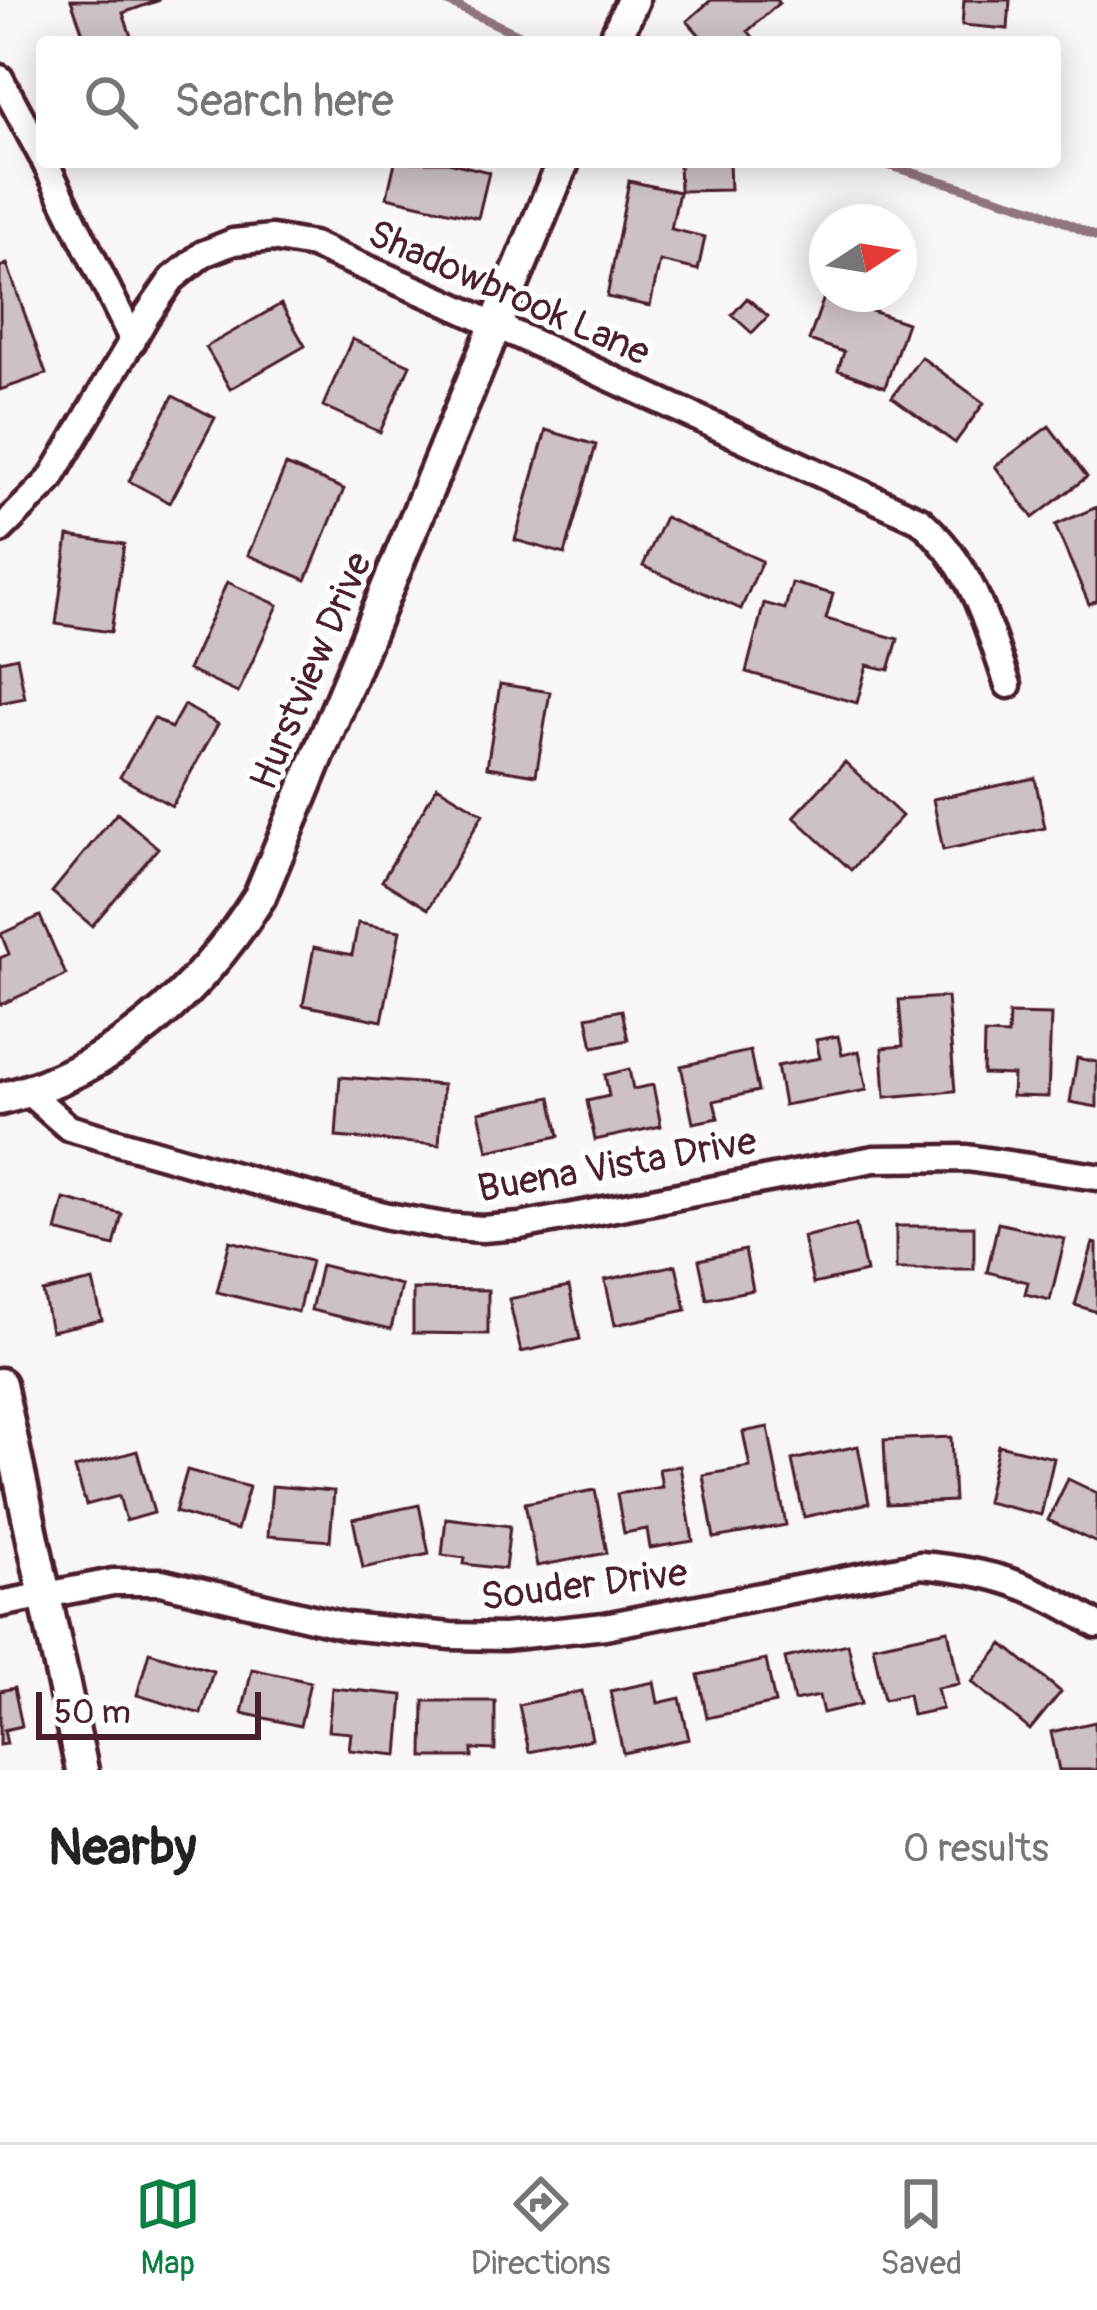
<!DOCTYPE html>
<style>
body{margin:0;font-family:Pangolin,sans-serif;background:#f2f2f2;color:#222}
.compass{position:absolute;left:809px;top:204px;width:108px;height:108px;border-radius:50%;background:#fff;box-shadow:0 6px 30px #0003;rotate:78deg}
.scale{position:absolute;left:36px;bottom:30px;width:225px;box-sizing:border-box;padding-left:12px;border:6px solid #4a1f2b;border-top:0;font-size:33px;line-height:42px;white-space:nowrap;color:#4a1f2b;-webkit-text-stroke:9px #fff;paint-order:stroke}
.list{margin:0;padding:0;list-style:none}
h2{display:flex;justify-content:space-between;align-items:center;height:156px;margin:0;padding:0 48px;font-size:51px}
h2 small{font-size:39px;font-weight:400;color:#767676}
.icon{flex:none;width:66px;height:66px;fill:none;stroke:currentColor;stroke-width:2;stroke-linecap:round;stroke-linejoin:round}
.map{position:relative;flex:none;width:1097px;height:1770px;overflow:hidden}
.search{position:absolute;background:#fff;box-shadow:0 6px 30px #0003;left:36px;right:36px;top:36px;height:132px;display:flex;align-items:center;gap:30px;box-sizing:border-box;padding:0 42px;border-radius:12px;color:#767676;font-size:45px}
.sheet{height:372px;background:#fff}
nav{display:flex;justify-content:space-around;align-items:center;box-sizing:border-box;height:168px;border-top:3px solid #e0e0e0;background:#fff;font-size:33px;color:#767676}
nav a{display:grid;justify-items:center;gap:6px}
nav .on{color:#0b8043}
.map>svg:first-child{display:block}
</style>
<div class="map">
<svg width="1097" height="1770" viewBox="0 0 1097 1770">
<rect width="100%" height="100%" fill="#f8f6f7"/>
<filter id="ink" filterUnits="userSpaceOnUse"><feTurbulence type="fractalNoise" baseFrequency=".00833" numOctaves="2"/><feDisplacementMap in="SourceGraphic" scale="24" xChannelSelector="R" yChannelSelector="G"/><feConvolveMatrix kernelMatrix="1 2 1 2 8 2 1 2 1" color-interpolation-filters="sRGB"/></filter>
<g filter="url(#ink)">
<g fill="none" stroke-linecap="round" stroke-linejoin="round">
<path stroke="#8f747b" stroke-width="9" d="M 443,0 L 535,42
M 877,162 L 1038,210 L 1097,237"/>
</g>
<path fill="#cdc1c4" stroke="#4a1f2b" stroke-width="3" d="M 71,0 L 160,0 L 123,13 L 133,42 L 86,42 Z
M 711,0 L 777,0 L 779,3 L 748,31 L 757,42 L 706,42 L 687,21 Z
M 964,0 L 1010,0 L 1008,29 L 962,25 Z
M 395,162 L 448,162 L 489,172 L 478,218 L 387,197 Z
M 679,162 L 729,162 L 730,190 L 680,191 Z
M 629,181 L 679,192 L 671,229 L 705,237 L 698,270 L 660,261 L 650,306 L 607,297 Z
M 7,264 L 46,374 L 0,390 L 0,267 Z
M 827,289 L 827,294 L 862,294 L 857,306 L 907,323 L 885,387 L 838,370 L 844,352 L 809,340 Z
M 747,298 L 768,316 L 752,333 L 732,315 Z
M 281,304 L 305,346 L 230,389 L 206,347 Z
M 352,339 L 410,365 L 380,432 L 323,406 Z
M 921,357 L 984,403 L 955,443 L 892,397 Z
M 173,396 L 215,418 L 170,503 L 129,481 Z
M 1049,426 L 1087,477 L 1033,518 L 995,466 Z
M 546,430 L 596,445 L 565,554 L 515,540 Z
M 286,465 L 344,489 L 306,580 L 248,555 Z
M 1097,507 L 1097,600 L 1089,604 L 1055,525 Z
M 665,517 L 762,561 L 741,609 L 643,566 Z
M 68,536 L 124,544 L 111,632 L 56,624 Z
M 227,582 L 278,605 L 238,693 L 188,670 Z
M 792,583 L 833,594 L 826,619 L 898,639 L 889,670 L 867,665 L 857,703 L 746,672 L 764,603 L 785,609 Z
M 17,657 L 25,698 L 0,703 L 0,661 Z
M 500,684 L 550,692 L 536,775 L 487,767 Z
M 184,705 L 218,724 L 172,806 L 120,777 L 154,718 L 171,728 Z
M 845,762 L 902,816 L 851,870 L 794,817 Z
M 1035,778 L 1045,828 L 943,850 L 933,799 Z
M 437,786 L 483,814 L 428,909 L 382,881 Z
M 117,813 L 158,848 L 92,926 L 52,892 Z
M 40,916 L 66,975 L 0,1005 L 0,958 L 9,954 L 1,934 Z
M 358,923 L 400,931 L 382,1021 L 303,1005 L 314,947 L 352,955 Z
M 947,997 L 955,1091 L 885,1097 L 882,1048 L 903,1046 L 899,1000 Z
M 622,1010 L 628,1040 L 593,1047 L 587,1017 Z
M 1009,1014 L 1051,1015 L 1048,1097 L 1012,1096 L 1013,1075 L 983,1074 L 984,1034 L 1008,1035 Z
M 838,1036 L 842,1055 L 859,1051 L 867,1090 L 784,1105 L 777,1066 L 820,1058 L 816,1040 Z
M 750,1051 L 758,1091 L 714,1101 L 718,1118 L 693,1123 L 681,1066 Z
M 1077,1058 L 1097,1062 L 1097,1107 L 1070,1102 Z
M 629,1069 L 633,1089 L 653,1085 L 661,1126 L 595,1140 L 587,1101 L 609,1096 L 605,1075 Z
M 340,1077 L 443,1085 L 439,1145 L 336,1137 Z
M 551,1097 L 559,1136 L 488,1151 L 479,1112 Z
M 64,1199 L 122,1214 L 114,1246 L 56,1231 Z
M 998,1223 L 1065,1239 L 1050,1300 L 1025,1294 L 1028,1282 L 987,1272 Z
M 856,1225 L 866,1272 L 813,1284 L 803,1237 Z
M 896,1226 L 974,1226 L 974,1269 L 896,1269 Z
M 230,1241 L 311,1261 L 298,1312 L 217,1292 Z
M 1093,1243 L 1097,1244 L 1097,1312 L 1075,1305 Z
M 745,1250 L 753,1290 L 707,1299 L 699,1260 Z
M 321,1265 L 401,1285 L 391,1329 L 311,1310 Z
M 676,1265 L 686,1310 L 615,1325 L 605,1280 Z
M 93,1281 L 102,1320 L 51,1331 L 43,1292 Z
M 569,1287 L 580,1339 L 521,1352 L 509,1299 Z
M 413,1289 L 488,1290 L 488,1334 L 413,1333 Z
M 768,1427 L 786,1525 L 714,1538 L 703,1475 L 750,1467 L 743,1432 Z
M 951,1437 L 954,1501 L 887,1504 L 884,1440 Z
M 998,1445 L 1054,1458 L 1041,1515 L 986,1502 Z
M 858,1446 L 869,1503 L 804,1517 L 792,1460 Z
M 137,1451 L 154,1513 L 126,1521 L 119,1496 L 86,1505 L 75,1468 Z
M 680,1466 L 693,1541 L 650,1548 L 647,1529 L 624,1533 L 617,1494 L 662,1487 L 659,1469 Z
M 187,1470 L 249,1487 L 237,1530 L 175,1512 Z
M 1068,1479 L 1097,1493 L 1097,1543 L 1048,1520 Z
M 272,1486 L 334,1491 L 330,1541 L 268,1536 Z
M 595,1490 L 607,1553 L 537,1566 L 525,1503 Z
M 419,1505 L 429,1554 L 363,1568 L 353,1519 Z
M 446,1518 L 510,1526 L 505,1569 L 464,1564 L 465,1558 L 442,1555 Z
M 948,1630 L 959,1684 L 937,1688 L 942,1709 L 912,1715 L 908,1694 L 884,1700 L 873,1646 Z
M 848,1644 L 861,1704 L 823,1713 L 819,1696 L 794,1701 L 785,1658 Z
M 1003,1644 L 1061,1692 L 1030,1730 L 972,1682 Z
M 149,1652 L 213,1671 L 201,1714 L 137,1695 Z
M 766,1660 L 775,1703 L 707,1718 L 698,1675 Z
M 252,1669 L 310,1682 L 300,1726 L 242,1713 Z
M 654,1682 L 658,1703 L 680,1698 L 689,1739 L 623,1753 L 610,1691 Z
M 14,1688 L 22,1726 L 4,1730 L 7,1744 L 0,1745 L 0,1691 Z
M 332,1688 L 403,1695 L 398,1755 L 349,1750 L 351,1733 L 328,1731 Z
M 582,1691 L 592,1739 L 529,1752 L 519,1705 Z
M 424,1701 L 495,1701 L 495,1750 L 472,1749 L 472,1757 L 423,1757 Z
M 1095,1722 L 1097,1770 L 1059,1770 L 1051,1732 Z"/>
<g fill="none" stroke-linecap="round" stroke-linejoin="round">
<g stroke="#4a1f2b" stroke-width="33">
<path id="minor" d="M 0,78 L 42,156
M 45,162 L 133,341
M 0,530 L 50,480 L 147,315 L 172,279 L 203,254 L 233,242 L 272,238 L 313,245 L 443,301 L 920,520 C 974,569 985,619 1008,685
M 28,1092 L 69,1128 L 264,1184 L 388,1216 L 444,1226 L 482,1229 L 520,1226 L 874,1159 L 967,1158 L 1097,1177
M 0,1604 L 113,1582 L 161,1582 L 346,1626 L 451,1636 L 504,1637 L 605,1626 L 920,1565 C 992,1571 1036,1586 1097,1625"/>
</g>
<g stroke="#4a1f2b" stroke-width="39">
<path id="tertiary" d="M 614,42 L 633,0
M 0,1099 C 114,1071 199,993 260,896 L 563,162
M 0,1384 L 82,1770"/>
</g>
<use href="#minor" stroke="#fff" stroke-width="24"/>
<use href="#tertiary" stroke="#fff" stroke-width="30"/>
</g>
</g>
<g text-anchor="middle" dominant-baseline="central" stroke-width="10" stroke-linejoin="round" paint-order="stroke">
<g font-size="39" fill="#4a1f2b" stroke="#fff">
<text transform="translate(509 293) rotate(24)">Shadowbrook Lane</text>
<text transform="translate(311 671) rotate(-67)">Hurstview Drive</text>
<text transform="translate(617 1165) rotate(-10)">Buena Vista Drive</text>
<text transform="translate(584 1585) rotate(-7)">Souder Drive</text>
</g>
</g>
</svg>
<svg class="compass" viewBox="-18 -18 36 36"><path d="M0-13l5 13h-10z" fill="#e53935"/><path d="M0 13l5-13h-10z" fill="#767676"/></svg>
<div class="scale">50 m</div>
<div class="search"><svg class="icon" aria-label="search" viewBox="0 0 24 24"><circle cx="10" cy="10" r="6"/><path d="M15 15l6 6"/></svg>Search here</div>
</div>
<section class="sheet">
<h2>Nearby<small>0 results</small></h2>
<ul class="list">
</ul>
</section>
<nav>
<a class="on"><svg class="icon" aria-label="map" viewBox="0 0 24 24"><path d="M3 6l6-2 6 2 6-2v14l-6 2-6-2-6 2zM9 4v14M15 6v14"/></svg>Map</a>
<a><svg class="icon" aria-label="directions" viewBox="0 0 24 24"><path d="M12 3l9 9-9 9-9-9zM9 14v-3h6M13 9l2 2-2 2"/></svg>Directions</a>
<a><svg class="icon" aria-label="saved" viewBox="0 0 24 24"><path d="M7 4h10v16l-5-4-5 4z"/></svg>Saved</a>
</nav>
